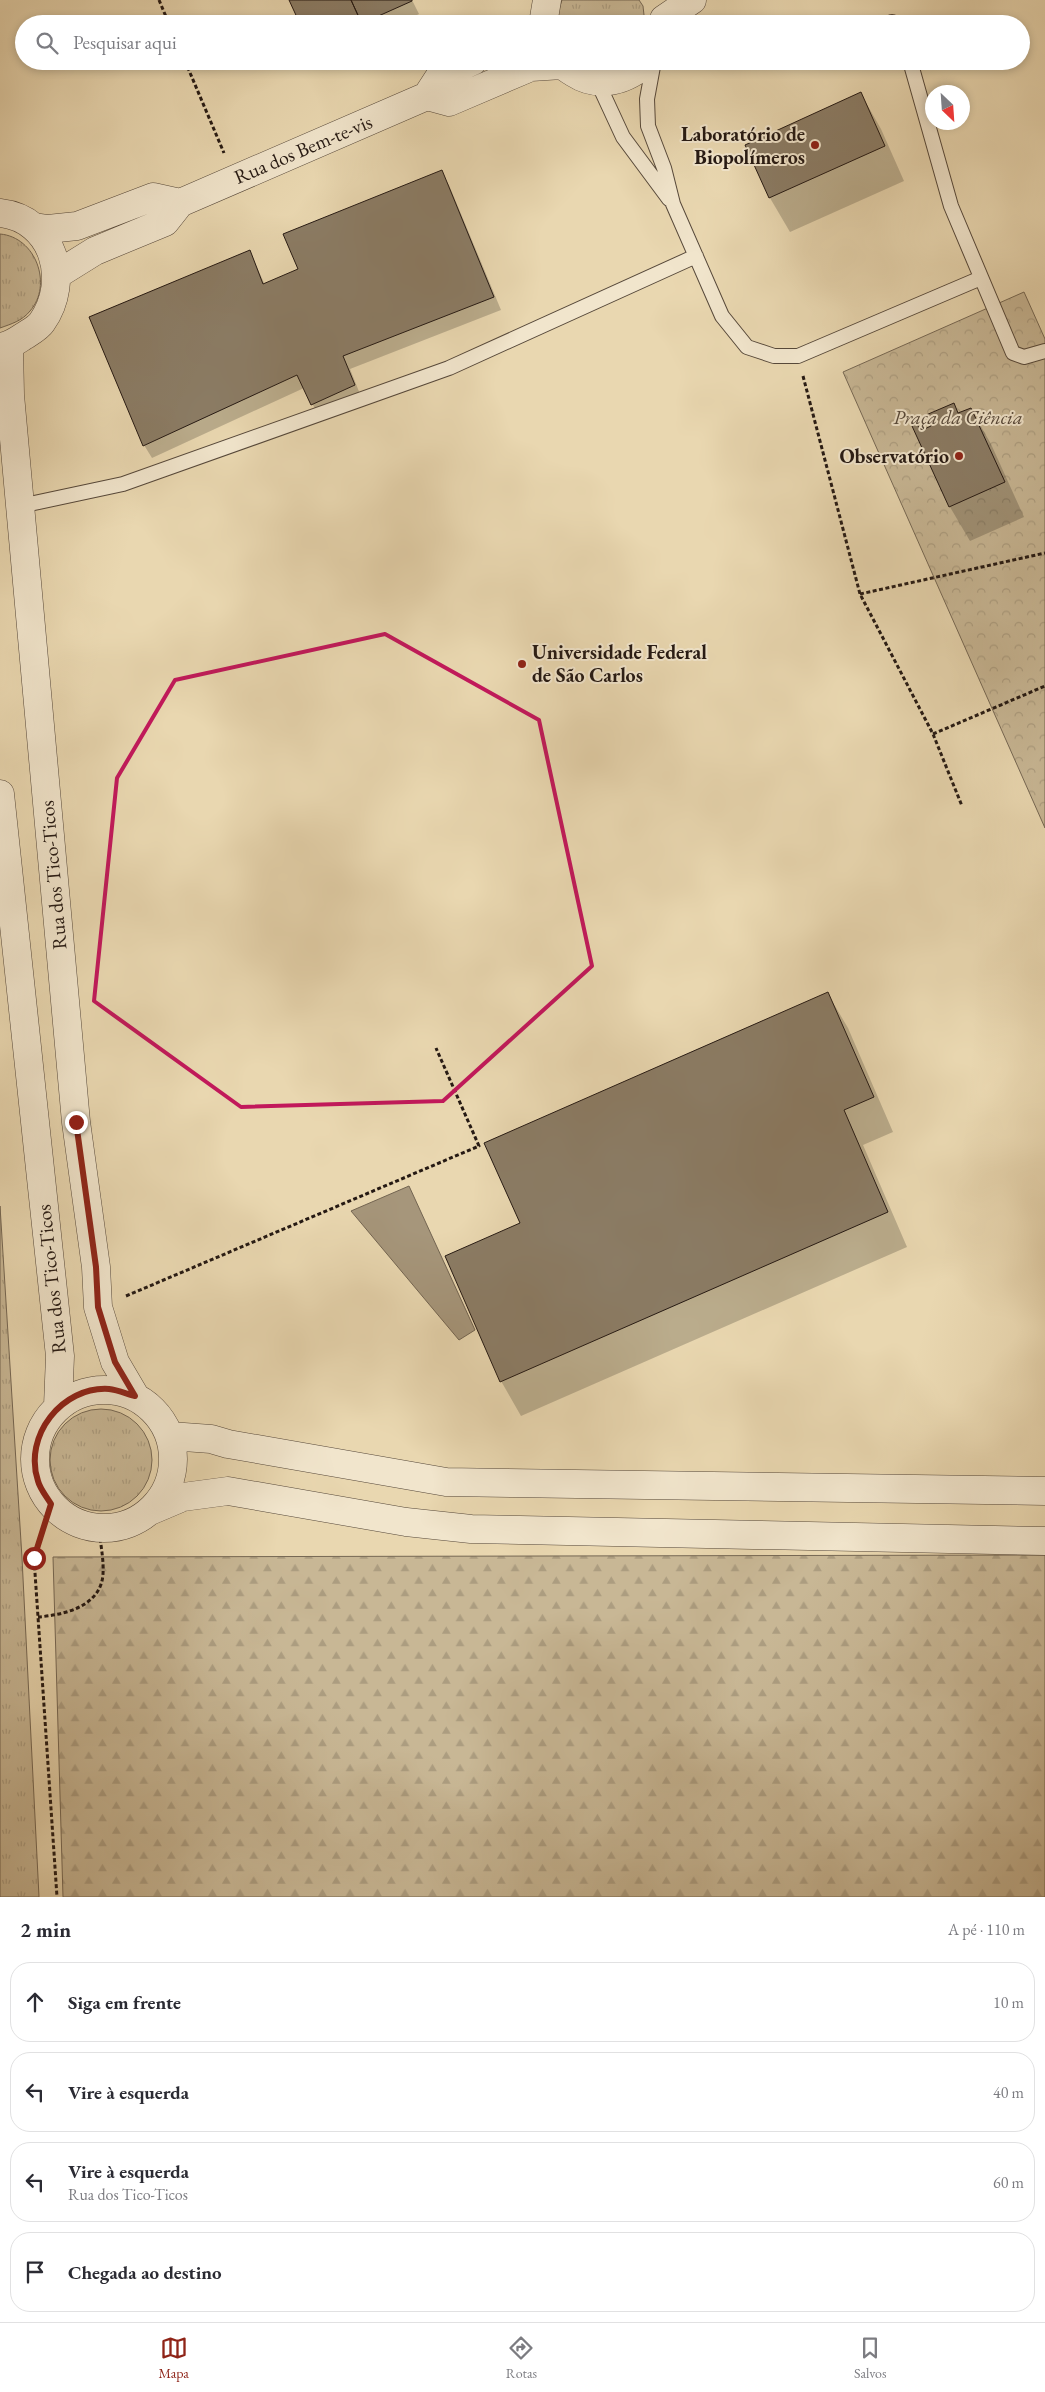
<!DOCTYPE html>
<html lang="pt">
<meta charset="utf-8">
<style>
body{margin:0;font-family:"EB Garamond",serif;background:#f2f2f3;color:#2b2b33}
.compass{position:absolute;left:925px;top:85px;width:45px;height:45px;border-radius:50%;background:#fff;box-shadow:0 2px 8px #0003;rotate:155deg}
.stop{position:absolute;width:15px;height:15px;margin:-11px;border:4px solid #8f2418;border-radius:50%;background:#fff}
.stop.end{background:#8f2418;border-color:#fff;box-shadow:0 1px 5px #0008}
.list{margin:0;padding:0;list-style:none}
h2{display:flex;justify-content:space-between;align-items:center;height:65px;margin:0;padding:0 20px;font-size:21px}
h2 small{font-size:16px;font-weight:400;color:#7c7c81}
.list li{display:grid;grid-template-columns:32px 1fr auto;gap:15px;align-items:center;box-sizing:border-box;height:80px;margin:0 10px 10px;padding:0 10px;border:1px solid #e1e1e2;border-radius:20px}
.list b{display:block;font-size:19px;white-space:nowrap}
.list p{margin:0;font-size:16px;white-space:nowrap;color:#7c7c81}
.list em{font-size:16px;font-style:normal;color:#7c7c81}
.icon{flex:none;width:28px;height:28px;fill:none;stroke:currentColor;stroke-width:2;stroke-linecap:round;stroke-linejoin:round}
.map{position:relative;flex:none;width:1045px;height:1897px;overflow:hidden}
.search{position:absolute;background:#fff;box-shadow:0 2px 8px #0003;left:15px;right:15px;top:15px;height:55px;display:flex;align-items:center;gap:12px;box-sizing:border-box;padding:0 18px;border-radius:28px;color:#7c7c81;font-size:19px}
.sheet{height:425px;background:#fff}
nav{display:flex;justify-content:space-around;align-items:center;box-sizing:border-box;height:70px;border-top:1px solid #e1e1e2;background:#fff;font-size:14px;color:#7c7c81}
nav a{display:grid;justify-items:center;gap:2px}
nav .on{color:#8f2418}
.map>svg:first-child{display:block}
</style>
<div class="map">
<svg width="1045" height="1897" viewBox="0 0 1045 1897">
<defs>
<pattern id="grass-tufts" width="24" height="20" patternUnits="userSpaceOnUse" patternTransform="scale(1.25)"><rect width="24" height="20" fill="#c8b795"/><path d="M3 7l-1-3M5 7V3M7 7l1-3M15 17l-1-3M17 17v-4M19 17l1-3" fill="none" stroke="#ac9d80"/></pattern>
<pattern id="forest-firs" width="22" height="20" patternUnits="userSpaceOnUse" patternTransform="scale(1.25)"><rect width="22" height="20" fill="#c8b795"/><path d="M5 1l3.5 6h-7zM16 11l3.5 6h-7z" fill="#ac9d80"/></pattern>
<pattern id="park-crowns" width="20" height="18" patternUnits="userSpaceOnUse" patternTransform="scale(1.25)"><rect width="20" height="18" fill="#c8b795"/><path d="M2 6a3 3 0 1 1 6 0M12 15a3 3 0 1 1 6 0" fill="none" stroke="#ac9d80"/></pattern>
</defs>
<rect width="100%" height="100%" fill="#e9d7b0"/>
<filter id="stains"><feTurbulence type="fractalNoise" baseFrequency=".004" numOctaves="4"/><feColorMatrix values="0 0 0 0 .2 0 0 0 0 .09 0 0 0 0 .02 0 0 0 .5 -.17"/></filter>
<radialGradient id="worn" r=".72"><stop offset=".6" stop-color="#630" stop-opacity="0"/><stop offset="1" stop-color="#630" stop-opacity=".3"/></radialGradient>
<path fill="url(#grass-tufts)" stroke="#766854" d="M 562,0 L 639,0 L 643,6 L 645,24 L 558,24 L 557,16 Z
M 0,234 C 36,237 53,285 30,311 C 22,321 11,324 0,328 Z
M 0,1206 L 22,1558 L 39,1897 L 0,1897 Z
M50 1460a51 51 0 1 1 102 0a51 51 0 1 1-102 0Z"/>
<path fill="url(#forest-firs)" stroke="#766854" d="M 1045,1555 L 1045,1897 L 63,1897 L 53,1557 Z"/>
<path fill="url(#park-crowns)" stroke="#766854" d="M 1024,292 L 1045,339 L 1045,828 L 843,372 Z"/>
<path fill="#a6967b" stroke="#726451" d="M 409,1186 L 475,1330 L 459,1340 L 351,1211 Z"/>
<path fill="#0003" d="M 292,0 L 412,0 L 419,14 L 398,24 L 301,24 Z
M 861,94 L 881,129 L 904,181 L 790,232 L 770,198 L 746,145 Z
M 441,172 L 449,185 L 501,310 L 350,369 L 362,399 L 320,418 L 304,388 L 152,458 L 144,445 L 250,252 L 265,285 L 299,270 Z
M 971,409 L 991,444 L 1024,517 L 970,541 L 950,507 L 920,432 Z
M 828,994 L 848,1028 L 893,1132 L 863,1145 L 907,1247 L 521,1416 L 501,1381 L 522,1224 Z"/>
<path fill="#8b7c65" stroke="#251913" d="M 289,0 L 351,0 L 362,24 L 300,24 Z
M 351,0 L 412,0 L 412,1 L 374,18 L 377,24 L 362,24 Z
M 861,92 L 885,146 L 769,198 L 745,145 Z
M 442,170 L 494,297 L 343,356 L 355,385 L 311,405 L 297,375 L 143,446 L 89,317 L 250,250 L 263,284 L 298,269 L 283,234 Z
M 954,403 L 958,413 L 971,408 L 1005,482 L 949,507 L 912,426 L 917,423 L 920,431 L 931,426 L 926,415 Z
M 828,992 L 874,1097 L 844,1110 L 888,1212 L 500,1382 L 445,1256 L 520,1223 L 484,1143 Z"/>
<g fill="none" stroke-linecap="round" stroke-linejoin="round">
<g stroke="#56483a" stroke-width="16">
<path id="service" d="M 892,22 L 892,24
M 654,61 L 647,99 L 648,126 L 664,168 L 673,204 L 722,316 L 747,347 L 774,356 L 798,356 L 981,278
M 910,61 L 951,206 L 1013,353 L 1024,357 L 1045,351
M 598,83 L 623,137 L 669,199
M 20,506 L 123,484 L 449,368 L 696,256"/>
</g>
<g stroke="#56483a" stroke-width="29">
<path id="minor" d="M 664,19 L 692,0
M 543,24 L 547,0
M 559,61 C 563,67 568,69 574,73 C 599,89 627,81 648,61
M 427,96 L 449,102 L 531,67 L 562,65
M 0,213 C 54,219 71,281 42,322 C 38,328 30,332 24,336 C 16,341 10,346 0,347
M 34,227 L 48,229 L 77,226 L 153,197 L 180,203
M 58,274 L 95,251 L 165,222 L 180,203 L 427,96 L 440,76 L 473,61
M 9,346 L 10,395 L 76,1122 L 96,1267 L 98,1307 L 115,1362 L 135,1396
M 0,794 L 60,1356 L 58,1406
M35 1459a69 69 0 1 1 138 0a69 69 0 1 1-138 0Z
M 170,1436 L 211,1439 L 228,1444 L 446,1482 L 1045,1491
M 150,1511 L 183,1497 L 228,1491 L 406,1522 L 471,1529 L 1045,1541"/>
</g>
<path stroke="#251913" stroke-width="3" stroke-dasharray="4 2.5" stroke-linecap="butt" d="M 159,0 L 169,24
M 185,61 L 224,153
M 803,376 L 860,594 L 933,734 L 962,806
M 860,594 L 1045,553
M 933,734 L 1045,686
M 126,1296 L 479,1146 L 436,1048
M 51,1504 L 34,1558 L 57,1897
M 38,1617 C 63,1615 101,1607 103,1574 C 104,1559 100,1542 99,1528"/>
<use href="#service" stroke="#f1e5cc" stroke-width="14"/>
<use href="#minor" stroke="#f1e5cc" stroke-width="28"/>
</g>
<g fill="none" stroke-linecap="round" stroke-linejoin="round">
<path stroke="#8f2418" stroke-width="6" d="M 34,1558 L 51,1504 C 47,1497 40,1489 38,1481 C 23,1436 62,1386 109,1389 C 118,1390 127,1394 135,1396 L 115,1362 L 98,1307 L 96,1267 L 76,1122"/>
</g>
<path fill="none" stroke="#c2185b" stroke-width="4" stroke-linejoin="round" d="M 385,634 L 539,720 L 592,966 L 443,1101 L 241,1107 L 94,1001 L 117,778 L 175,680 Z"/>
<g fill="#8f2418" stroke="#f1e5cc" stroke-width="2">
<circle cx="815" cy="145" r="5"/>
<circle cx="959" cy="456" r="5"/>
<circle cx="522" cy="664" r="5"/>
</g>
<g text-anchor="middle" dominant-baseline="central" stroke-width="4" stroke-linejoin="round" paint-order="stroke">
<g font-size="20" font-weight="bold" fill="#251913" stroke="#f1e5cc" text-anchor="end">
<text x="805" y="134">Laboratório de<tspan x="805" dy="23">Biopolímeros</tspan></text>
<text x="949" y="456">Observatório</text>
<text x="532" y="652" text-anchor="start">Universidade Federal<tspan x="532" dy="23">de São Carlos</tspan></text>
</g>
<g font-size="20" fill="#251913" stroke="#f1e5cc">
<text transform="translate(303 149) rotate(-23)">Rua dos Bem-te-vis</text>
<text transform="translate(53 875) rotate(-95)">Rua dos Tico-Ticos</text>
<text transform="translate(51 1279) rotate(-96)">Rua dos Tico-Ticos</text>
</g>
<g font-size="20" font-style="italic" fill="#56483a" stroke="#f1e5cc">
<text x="958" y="417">Praça da Ciência</text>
</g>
</g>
<rect width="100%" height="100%" filter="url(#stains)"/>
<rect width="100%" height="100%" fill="url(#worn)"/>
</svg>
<svg class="compass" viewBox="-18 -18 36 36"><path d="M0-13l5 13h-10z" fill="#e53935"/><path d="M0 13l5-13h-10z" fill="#7c7c81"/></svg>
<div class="stop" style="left:34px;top:1558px"></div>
<div class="stop end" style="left:76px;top:1122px"></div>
<div class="search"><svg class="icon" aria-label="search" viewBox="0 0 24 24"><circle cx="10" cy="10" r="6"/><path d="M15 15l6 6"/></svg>Pesquisar aqui</div>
</div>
<section class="sheet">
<h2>2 min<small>A pé · 110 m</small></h2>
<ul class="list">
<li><svg class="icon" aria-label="ahead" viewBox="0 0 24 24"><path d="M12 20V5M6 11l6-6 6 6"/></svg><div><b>Siga em frente</b></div><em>10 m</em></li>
<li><svg class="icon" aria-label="left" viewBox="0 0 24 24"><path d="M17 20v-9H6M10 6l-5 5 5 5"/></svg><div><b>Vire à esquerda</b></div><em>40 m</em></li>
<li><svg class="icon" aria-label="left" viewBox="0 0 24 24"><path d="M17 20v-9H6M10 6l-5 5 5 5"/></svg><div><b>Vire à esquerda</b><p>Rua dos Tico-Ticos</p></div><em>60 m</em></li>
<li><svg class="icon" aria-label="arrive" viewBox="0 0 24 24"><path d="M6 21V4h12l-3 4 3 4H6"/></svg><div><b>Chegada ao destino</b></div></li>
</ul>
</section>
<nav>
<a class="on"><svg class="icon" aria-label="map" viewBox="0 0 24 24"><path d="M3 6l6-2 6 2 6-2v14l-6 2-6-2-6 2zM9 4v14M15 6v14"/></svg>Mapa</a>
<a><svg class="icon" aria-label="directions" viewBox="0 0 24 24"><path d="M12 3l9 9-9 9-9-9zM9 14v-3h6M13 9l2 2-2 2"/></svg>Rotas</a>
<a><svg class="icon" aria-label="saved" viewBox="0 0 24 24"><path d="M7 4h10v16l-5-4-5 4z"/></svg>Salvos</a>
</nav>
